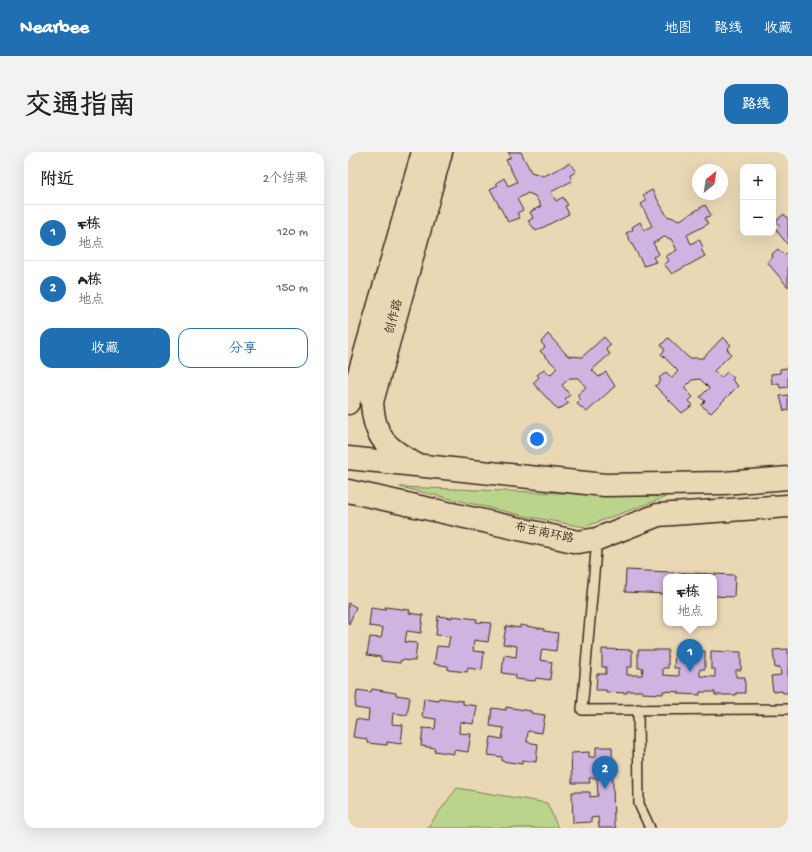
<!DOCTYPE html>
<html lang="zh">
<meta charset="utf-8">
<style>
body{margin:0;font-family:"Gochi Hand","LXGW WenKai TC",sans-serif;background:#f2f2f2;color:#222}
.controls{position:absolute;right:12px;top:12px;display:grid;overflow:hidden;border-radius:8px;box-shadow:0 4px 16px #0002}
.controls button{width:36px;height:36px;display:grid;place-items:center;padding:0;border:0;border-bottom:1px solid #e0e0e0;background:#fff;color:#222;font:20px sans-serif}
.compass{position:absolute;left:344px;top:12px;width:36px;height:36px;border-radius:50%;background:#fff;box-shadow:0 4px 16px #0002;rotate:30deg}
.you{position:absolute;left:189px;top:287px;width:14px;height:14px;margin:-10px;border:3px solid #fff;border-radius:50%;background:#1a73e8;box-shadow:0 0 0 6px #1a73e833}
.badge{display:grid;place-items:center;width:26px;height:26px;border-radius:50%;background:#1f6fb2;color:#fff;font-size:13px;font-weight:700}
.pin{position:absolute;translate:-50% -33px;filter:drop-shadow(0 1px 2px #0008)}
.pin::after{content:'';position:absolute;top:21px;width:14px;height:12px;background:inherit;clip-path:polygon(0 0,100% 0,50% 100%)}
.popup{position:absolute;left:315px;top:422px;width:54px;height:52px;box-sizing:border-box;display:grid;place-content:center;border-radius:8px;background:#fff;filter:drop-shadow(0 1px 3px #0005);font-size:13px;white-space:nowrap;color:#767676}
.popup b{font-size:15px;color:#222}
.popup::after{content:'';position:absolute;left:50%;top:100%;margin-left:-8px;border:8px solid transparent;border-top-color:#fff}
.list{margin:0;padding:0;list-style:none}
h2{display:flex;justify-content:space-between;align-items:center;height:52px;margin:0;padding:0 16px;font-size:17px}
h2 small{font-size:13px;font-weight:400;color:#767676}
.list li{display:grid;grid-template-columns:26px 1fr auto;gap:12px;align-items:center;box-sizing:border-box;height:56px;padding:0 16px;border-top:1px solid #e0e0e0}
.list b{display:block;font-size:15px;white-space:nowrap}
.list p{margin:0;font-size:13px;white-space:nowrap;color:#767676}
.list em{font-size:13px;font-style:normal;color:#767676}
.actions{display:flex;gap:8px;padding:12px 16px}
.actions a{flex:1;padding:9px 0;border:1px solid #1f6fb2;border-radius:12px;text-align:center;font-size:14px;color:#1f6fb2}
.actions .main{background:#1f6fb2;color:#fff}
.map{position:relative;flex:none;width:440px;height:676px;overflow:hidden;border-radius:12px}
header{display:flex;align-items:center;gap:24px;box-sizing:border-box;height:56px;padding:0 20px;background:#1f6fb2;color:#fff}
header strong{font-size:19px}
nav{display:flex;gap:22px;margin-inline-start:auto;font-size:14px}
.intro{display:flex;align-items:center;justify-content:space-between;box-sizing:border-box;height:96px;padding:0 24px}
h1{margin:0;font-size:28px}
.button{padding:10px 18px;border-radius:12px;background:#1f6fb2;color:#fff;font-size:14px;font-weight:700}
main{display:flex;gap:24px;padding:0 24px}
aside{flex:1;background:#fff;border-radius:12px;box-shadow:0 4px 16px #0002}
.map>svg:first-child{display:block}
</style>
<header>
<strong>Nearbee</strong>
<nav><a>地图</a><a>路线</a><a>收藏</a></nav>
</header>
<div class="intro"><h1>交通指南</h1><a class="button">路线</a></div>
<main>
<aside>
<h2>附近<small>2个结果</small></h2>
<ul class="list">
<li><span class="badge">1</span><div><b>F栋</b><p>地点</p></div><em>120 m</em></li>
<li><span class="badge">2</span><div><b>A栋</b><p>地点</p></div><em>150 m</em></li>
</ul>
<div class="actions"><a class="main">收藏</a><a>分享</a></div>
</aside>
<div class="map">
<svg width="440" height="676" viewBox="0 0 440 676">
<rect width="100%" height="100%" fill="#ead8b5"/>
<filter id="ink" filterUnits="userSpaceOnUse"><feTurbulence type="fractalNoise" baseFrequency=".025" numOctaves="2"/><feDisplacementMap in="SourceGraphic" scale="8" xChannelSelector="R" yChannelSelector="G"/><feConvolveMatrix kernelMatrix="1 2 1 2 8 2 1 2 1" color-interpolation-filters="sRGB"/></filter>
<g filter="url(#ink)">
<path fill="#bad48b" stroke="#7a7f54" d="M 52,335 L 318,345 L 236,375 L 177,364 Z
M 109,636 L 199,651 L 210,676 L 79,676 Z"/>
<path fill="#cfb4e2" stroke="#3b2a1e" d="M 160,0 L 173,0 L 183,20 L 196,24 L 222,11 L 228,20 L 222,23 L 224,29 L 203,40 L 208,49 L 215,45 L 220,53 L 217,54 L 221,62 L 188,79 L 180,69 L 185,66 L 182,60 L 193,54 L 187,44 L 180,41 L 169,47 L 175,58 L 169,61 L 172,66 L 160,70 L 142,37 L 150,33 L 148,31 L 156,26 L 160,34 L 169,30 L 158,8 L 163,5 Z
M 304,38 L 319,64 L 332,68 L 357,53 L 363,63 L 357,66 L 360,72 L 339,83 L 343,92 L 351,87 L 355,95 L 353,97 L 357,104 L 324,122 L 316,112 L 321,109 L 318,104 L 329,98 L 323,87 L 316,85 L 305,91 L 311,102 L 305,105 L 308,110 L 296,114 L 278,81 L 285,78 L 284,75 L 292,70 L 296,78 L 304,74 L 293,52 L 298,49 L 295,43 Z
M 436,62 L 440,67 L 440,93 L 428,78 L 432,74 L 428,69 Z
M 430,97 L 436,103 L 440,100 L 440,135 L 419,110 L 425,105 L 424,102 Z
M 200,182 L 220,204 L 234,205 L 256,185 L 263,193 L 258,197 L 262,202 L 244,218 L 251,225 L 258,220 L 267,234 L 239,260 L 229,252 L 233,248 L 229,243 L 238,235 L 230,226 L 222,226 L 214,233 L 222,243 L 217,247 L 221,251 L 210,258 L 185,231 L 191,225 L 189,223 L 196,217 L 202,223 L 209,216 L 192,199 L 197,195 L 193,190 Z
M 375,185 L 383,193 L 379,197 L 383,202 L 366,219 L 373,226 L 379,220 L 386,226 L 384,228 L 390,234 L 363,261 L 353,253 L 357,249 L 352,245 L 361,236 L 352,227 L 344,228 L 336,236 L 345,245 L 341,249 L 345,253 L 334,261 L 307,234 L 313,229 L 311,226 L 318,220 L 324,226 L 330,219 L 313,202 L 317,198 L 313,193 L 320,186 L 341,206 L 355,206 Z
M 440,216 L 440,235 L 432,236 L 431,231 L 424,232 L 423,222 L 432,221 L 432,217 Z
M 440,243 L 440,258 L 436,259 L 432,244 Z
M 278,418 L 387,423 L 386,445 L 366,444 L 366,425 L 318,425 L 318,442 L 277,440 Z
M 0,451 L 8,455 L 1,472 L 0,471 Z
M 37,455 L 62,458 L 61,461 L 75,463 L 73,481 L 59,479 L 57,490 L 69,491 L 67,509 L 53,508 L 52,511 L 33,509 L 33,505 L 19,503 L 22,485 L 33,486 L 35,476 L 21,474 L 23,456 L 37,458 Z
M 90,464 L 104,466 L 104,464 L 129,467 L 128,470 L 143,471 L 140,490 L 126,488 L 125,499 L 136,500 L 134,518 L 120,516 L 119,520 L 100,518 L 100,514 L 86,512 L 89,494 L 100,495 L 102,484 L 88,483 Z
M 172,473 L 196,477 L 196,479 L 210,481 L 208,499 L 194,497 L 192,508 L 204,510 L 202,528 L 188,526 L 187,529 L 167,527 L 168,523 L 154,521 L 156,503 L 168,505 L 169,494 L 155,492 L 158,474 L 172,476 Z
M 254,497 L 284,498 L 284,515 L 279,515 L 279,523 L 294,523 L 295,516 L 290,516 L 290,498 L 320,498 L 320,516 L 315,516 L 315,523 L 331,524 L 331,516 L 326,516 L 327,499 L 357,499 L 357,517 L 352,517 L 352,524 L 367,525 L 367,517 L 363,517 L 363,499 L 393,500 L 393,518 L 388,518 L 388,525 L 397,525 L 397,541 L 388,541 L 388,543 L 367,543 L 367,540 L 352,540 L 352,543 L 331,542 L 331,540 L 315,539 L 315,542 L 294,541 L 294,539 L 279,539 L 279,541 L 258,540 L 258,538 L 248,538 L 249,522 L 258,522 L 258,515 L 254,515 Z
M 440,497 L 440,541 L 435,541 L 434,539 L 425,540 L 423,524 L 433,523 L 432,515 L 427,516 L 425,498 Z
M 24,537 L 48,541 L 48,543 L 62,545 L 59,563 L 45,561 L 44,572 L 55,573 L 53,592 L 39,590 L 39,593 L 19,591 L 19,587 L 5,585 L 8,567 L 20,569 L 21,558 L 7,556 L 9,538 L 23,540 Z
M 76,546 L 90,548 L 91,546 L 115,549 L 115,552 L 129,554 L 126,572 L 112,570 L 111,581 L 123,582 L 120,600 L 106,598 L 106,602 L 86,599 L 87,596 L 73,594 L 75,576 L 87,577 L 88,567 L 74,565 Z
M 158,555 L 183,559 L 183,561 L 197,563 L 194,581 L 180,579 L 179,590 L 190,592 L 188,610 L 174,608 L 174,612 L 154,609 L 154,605 L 140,603 L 143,585 L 154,587 L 156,576 L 142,574 L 144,556 L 158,558 Z
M 248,595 L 264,595 L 266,671 L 268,676 L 251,676 L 250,665 L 243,666 L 243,670 L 225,671 L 224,640 L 242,640 L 242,645 L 250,644 L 249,626 L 241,626 L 242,631 L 224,631 L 223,601 L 241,600 L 241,605 L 248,605 Z"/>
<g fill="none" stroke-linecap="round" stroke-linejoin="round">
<g stroke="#3b2a1e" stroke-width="12">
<path id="service" d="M 249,387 L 234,558 L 440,557
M 290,557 L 291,652 L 302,676"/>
</g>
<g stroke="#3b2a1e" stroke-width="25">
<path id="tertiary" d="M 0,251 L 9,229 L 75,0
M 0,306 L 257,333 L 376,331 L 440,326
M 67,312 C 38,295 26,286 24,250 L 93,0
M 0,339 L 230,390 L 249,387 L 310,363 L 440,354"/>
</g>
<use href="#service" stroke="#ead8b5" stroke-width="9"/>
<use href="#tertiary" stroke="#ead8b5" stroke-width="22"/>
</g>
</g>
<g text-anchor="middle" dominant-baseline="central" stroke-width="3.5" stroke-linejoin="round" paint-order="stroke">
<g font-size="12" fill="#3b2a1e" stroke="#ead8b5">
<text transform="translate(47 165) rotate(-75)">创作路</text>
<text transform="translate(196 382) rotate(12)">布吉南环路</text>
</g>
</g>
</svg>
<div class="controls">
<button>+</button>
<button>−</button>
</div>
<svg class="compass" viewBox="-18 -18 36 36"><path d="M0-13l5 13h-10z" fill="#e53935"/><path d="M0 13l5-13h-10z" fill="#767676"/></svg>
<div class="you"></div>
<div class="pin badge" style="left:342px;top:520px">1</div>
<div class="popup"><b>F栋</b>地点</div>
<div class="pin badge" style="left:257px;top:637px">2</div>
</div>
</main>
